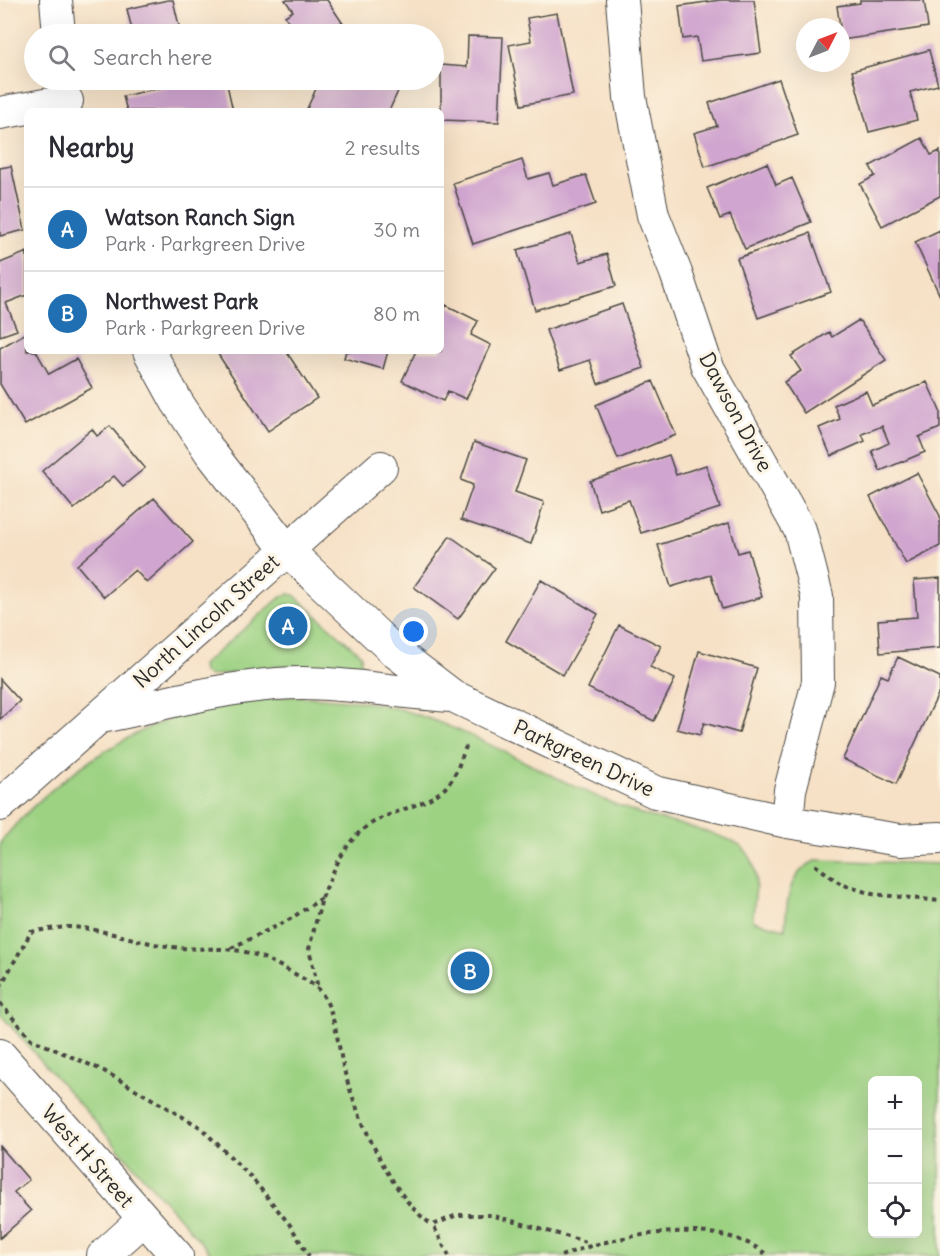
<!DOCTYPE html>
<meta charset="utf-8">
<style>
body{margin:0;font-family:Delius,sans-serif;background:#f2f2f3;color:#2b2b33}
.controls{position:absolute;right:18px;bottom:18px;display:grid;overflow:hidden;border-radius:9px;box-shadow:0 6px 24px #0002}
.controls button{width:54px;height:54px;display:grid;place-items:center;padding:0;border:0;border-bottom:2px solid #e1e1e2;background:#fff;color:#2b2b33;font:30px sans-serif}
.compass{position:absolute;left:796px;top:18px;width:54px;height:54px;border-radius:50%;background:#fff;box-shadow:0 6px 24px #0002;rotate:48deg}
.you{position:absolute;left:414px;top:632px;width:21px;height:21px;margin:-15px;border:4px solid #fff;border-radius:50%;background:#1a73e8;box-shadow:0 0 0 9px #1a73e833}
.badge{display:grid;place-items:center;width:39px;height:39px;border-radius:50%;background:#1f6fb2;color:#fff;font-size:20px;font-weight:700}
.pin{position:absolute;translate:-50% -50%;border:3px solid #fff;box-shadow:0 2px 6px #0006}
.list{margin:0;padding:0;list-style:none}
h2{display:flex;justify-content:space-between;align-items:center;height:78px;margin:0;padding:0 24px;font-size:26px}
h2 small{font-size:20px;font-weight:400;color:#7c7c81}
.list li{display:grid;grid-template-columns:39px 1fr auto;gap:18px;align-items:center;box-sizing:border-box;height:84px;padding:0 24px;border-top:2px solid #e1e1e2}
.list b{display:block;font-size:22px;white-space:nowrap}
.list p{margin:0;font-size:20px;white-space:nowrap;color:#7c7c81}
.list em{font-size:20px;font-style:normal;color:#7c7c81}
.icon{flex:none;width:33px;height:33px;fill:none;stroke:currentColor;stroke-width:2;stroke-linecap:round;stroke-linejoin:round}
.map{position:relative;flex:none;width:940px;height:1256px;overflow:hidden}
.search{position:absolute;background:#fff;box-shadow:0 6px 24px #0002;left:24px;top:24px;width:420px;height:66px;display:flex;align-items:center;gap:15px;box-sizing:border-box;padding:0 21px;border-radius:33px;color:#7c7c81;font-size:22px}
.panel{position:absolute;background:#fff;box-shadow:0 6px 24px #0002;left:24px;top:108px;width:420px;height:246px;border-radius:9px}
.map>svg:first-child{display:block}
</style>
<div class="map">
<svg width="940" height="1256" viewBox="0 0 940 1256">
<rect width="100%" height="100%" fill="#fcf5e5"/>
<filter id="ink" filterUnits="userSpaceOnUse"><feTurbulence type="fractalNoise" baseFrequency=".0167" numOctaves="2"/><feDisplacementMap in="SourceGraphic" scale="12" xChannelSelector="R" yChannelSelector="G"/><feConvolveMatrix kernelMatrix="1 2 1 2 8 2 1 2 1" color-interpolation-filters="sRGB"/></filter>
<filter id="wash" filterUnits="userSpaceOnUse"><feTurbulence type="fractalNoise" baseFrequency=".008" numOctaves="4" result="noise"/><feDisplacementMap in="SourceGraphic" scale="24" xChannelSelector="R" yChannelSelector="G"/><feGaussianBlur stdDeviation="1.35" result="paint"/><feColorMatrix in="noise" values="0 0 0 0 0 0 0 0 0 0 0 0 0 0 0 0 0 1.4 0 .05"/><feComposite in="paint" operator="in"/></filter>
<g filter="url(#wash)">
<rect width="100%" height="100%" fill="#f6e1c6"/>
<path fill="#9dd283" stroke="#647e57" stroke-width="1.5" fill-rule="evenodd" d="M 289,594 L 294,595 L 361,655 L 361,665 L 354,669 L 284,666 L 210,676 L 203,673 L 202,665 L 281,597 Z
M 295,696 C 334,699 374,700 412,713 C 492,738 563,788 644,815 C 664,821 731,835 743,848 C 764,869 753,894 753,921 L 785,929 C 787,900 787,873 817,860 L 940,864 L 940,1256 L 213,1256 L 0,1014 L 0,843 C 52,778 135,722 217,705 C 243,700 269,699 295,696 ZM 872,1080 L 918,1080 L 918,1234 L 872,1234 Z"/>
<g id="blocks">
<path fill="#d0a5cf" d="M 168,0 L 173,0 L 181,34 L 133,34 L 127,9 Z
M 285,0 L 327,0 L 348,31 L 343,34 L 297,34 L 285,16 L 293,11 Z
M 720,0 L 754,0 L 761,53 L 701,61 L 697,37 L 683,39 L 679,6 Z
M 860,0 L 924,0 L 928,27 L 842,40 L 837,6 L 860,3 Z
M 557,13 L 573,95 L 521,105 L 509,45 L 531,41 L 527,18 Z
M 468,36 L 503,37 L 499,122 L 441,120 L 441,65 L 467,67 Z
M 929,50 L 938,85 L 910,92 L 917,120 L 869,132 L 852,71 Z
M 779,79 L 798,135 L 705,167 L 694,133 L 717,126 L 709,103 Z
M 197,80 L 226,80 L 233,111 L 127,111 L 123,96 Z
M 320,80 L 346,80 L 362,86 L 365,80 L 403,80 L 389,111 L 306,111 Z
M 922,138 L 931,155 L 940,151 L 940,196 L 882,226 L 860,184 L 875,176 L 870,166 Z
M 522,160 L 528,179 L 549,173 L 553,185 L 586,175 L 596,204 L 473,244 L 453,183 Z
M 767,163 L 776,185 L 792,178 L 811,222 L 745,249 L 730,215 L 720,219 L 707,188 Z
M 11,166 L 25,230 L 0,236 L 0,168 Z
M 940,230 L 940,296 L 915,242 Z
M 810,233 L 831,292 L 758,318 L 737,258 Z
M 571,234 L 580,262 L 607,254 L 616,286 L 535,310 L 517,250 Z
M 27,252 L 27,295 L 6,303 L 17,330 L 0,336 L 0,263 Z
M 622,304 L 644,368 L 598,384 L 590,360 L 560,370 L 546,330 Z
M 446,305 L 478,321 L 471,335 L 491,345 L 466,399 L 448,391 L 443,401 L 402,381 L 416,351 L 441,351 L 441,316 Z
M 859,320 L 886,360 L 804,413 L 784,382 L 801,371 L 791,356 L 829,332 L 832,337 Z
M 26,333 L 27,351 L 36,351 L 49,374 L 76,359 L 92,388 L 25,425 L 0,384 L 0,348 Z
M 216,351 L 286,351 L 317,398 L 268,431 Z
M 346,351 L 388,351 L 383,369 L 344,358 Z
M 653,381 L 676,435 L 618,459 L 596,405 Z
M 927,382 L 940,411 L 940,428 L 919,437 L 925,452 L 880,471 L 872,451 L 889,443 L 882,426 L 862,434 L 865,441 L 831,456 L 819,428 L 840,419 L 834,405 L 866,391 L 872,405 Z
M 110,426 L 145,468 L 123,486 L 114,476 L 74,509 L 42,471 L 92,429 L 97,436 Z
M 474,442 L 526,460 L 515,492 L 544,502 L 531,544 L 461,520 L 473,485 L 461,480 Z
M 669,455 L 676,475 L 706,465 L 720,508 L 641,533 L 629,500 L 599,510 L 590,481 Z
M 917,473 L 940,516 L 940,546 L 906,564 L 870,497 Z
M 154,498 L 193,542 L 147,583 L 135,570 L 104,597 L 77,565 Z
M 729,523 L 738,553 L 748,550 L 762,597 L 722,609 L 711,575 L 671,587 L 658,545 Z
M 450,536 L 495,568 L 458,619 L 414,587 Z
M 940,578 L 940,648 L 880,653 L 878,620 L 917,617 L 914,580 Z
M 541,580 L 598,614 L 563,675 L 506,641 Z
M 619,625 L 661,646 L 650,667 L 675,679 L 654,721 L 588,688 Z
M 699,651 L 757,668 L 739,733 L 704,723 L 700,735 L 677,729 Z
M 898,657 L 940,677 L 940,690 L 896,784 L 843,759 L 881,675 L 888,678 Z
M 0,679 L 20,701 L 0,719 Z
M 0,1146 L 29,1180 L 14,1192 L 31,1211 L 0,1238 Z"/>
</g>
</g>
<g filter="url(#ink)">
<use href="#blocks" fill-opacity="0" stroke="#494642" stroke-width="1.5"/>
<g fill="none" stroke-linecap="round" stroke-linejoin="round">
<g stroke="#494642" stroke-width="34">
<path id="minor" d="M 56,0 L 59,34
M 622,0 L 630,97 L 653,215 L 676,273 L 707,366 L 800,530 L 817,596 L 818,682 L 790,790 L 787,822
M 0,113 L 67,101
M 149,351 L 177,402 L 210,452 L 286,549 L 394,651 L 453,696 L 655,792 L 787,822 L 900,840 L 940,838
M 101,717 C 167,704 235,683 303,683 C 353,683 403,694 453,696
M 0,805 L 381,467
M 0,1055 L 177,1256
M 103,1256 L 144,1219"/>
</g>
<path stroke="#494642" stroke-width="4" stroke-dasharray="4.5 4.5" stroke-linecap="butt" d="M 815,865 L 841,884 L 872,894 L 940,901
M 322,898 C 333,872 344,841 369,825 C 392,810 423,807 444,789 C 456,778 461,758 467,744
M 231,948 L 287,921 L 322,898 L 309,949 L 318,988
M 0,987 L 31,932 C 44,930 58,927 71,927 C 106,929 139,943 173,947 C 202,951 231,945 258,956 C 268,959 312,982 318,989 C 334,1005 338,1044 343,1066 C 354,1110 393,1202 433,1225
M 0,1003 L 31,1039 L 104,1071 L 200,1127 L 251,1177 L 290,1225 L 309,1256
M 449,1256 L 433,1225 L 457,1215 L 491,1215 L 590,1243
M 561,1256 C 614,1235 721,1214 768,1256"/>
<use href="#minor" stroke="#fff" stroke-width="32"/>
</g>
</g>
<g text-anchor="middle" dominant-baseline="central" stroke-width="6" stroke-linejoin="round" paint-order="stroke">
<g font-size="21" fill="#2b2b2b" stroke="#fcf5e5">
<text transform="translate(736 412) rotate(62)">Dawson Drive</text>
<text transform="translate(206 621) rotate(-42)">North Lincoln Street</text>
<text transform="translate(584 758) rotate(25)">Parkgreen Drive</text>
<text transform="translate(88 1156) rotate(49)">West H Street</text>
</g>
</g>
</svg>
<div class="controls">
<button>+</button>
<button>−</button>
<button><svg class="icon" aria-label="locate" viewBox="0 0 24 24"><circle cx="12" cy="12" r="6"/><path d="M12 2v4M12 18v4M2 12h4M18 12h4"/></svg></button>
</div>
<svg class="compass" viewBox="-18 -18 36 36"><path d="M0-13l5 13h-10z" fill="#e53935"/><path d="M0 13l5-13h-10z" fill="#7c7c81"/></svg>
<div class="you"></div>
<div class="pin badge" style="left:288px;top:626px">A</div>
<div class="pin badge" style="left:470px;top:971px">B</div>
<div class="search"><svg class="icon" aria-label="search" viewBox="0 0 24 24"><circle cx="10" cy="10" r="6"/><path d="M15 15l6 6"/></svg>Search here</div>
<section class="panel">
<h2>Nearby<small>2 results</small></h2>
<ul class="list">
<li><span class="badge">A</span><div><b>Watson Ranch Sign</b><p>Park · Parkgreen Drive</p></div><em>30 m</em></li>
<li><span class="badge">B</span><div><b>Northwest Park</b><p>Park · Parkgreen Drive</p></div><em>80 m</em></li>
</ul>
</section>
</div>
